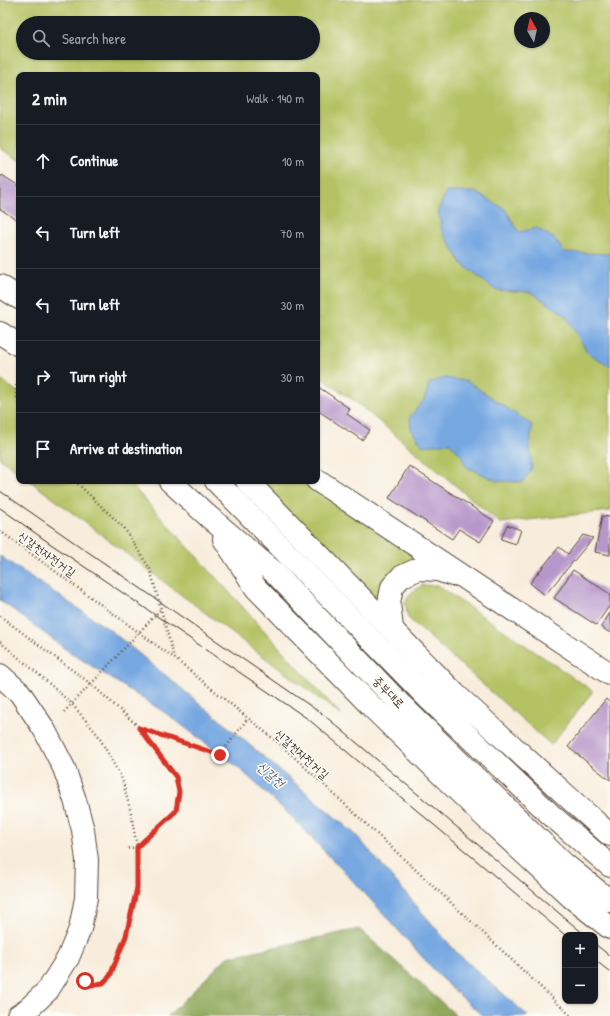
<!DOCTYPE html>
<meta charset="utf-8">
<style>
body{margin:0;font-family:"Patrick Hand","Poor Story",sans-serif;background:#242831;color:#f1f3f6}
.controls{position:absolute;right:12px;bottom:12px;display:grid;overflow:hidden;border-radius:8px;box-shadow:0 1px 3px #0004}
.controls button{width:36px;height:36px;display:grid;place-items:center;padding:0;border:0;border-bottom:1px solid #363941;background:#171b24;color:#f1f3f6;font:20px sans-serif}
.compass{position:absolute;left:514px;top:12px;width:36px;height:36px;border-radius:50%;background:#171b24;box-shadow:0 1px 3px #0004;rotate:351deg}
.stop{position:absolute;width:12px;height:12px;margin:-9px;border:3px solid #d93025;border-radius:50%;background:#fff}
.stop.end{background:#d93025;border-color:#fff;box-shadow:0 1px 4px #0008}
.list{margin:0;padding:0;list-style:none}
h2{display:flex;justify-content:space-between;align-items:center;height:52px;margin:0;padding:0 16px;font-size:17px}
h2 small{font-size:13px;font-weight:400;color:#9ea1a6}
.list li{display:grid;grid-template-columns:26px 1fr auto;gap:12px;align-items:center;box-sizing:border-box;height:72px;padding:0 16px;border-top:1px solid #363941}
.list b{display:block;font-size:15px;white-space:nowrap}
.list em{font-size:13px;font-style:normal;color:#9ea1a6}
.icon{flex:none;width:22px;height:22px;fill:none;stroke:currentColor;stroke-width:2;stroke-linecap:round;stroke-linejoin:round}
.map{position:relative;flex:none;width:610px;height:1016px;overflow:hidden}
.search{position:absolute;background:#171b24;box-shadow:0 1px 3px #0004;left:16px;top:16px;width:304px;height:44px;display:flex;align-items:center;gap:10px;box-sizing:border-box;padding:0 14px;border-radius:22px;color:#9ea1a6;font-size:15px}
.panel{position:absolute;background:#171b24;box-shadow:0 1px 3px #0004;left:16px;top:72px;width:304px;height:412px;border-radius:8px}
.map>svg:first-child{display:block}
</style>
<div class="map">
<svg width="610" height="1016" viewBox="0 0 610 1016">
<rect width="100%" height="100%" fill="#fdfcf7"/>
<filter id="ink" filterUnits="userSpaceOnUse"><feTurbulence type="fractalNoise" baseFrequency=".025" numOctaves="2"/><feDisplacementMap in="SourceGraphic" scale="8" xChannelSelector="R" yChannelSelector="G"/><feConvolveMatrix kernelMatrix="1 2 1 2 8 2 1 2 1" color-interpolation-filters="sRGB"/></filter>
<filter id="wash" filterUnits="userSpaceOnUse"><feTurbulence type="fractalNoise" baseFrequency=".012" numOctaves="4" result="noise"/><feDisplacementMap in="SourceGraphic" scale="16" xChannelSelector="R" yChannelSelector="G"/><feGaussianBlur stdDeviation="0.9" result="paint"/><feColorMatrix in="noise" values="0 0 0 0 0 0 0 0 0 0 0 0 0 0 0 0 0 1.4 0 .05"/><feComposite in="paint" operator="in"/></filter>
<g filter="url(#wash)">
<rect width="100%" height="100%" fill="#f8eddc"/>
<path fill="#b4c264" stroke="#787641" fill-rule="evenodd" d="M 0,0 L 610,0 L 610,511 L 500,523 L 356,402 L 317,375 L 317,75 L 19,75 L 19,160 L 0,148 ZM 520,18 L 544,18 L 544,42 L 520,42 ZM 23,23 L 313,23 L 313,53 L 23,53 Z
M 1,380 L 19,393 L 19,473 L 0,459 L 0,382 Z
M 30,481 L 128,481 L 341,715 Z
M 258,481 L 309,481 L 438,566 L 410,563 L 381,604 Z
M 423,585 L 438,586 L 593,691 L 551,745 L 408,618 L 405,602 L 412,592 Z"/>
<path fill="#8fa85a" stroke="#65693c" d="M 359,929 L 457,1016 L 168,1016 L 227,957 Z"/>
<path fill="#76a7e1" stroke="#586880" d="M 446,192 L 475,192 L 505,209 L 519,232 L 537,228 L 555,239 L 564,252 L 610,254 L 610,366 L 588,353 L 565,315 L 531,292 L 495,290 L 462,264 L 442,231 L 438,210 Z
M 445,378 L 467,381 L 532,425 L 530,448 L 532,468 L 523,482 L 497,481 L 465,466 L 462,456 L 450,443 L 423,446 L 411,429 L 410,416 L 424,400 L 429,383 Z
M 0,556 L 110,630 L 226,725 L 355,834 L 457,953 L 528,1016 L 483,1016 L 446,983 L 369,898 L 293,818 L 239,768 L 167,714 L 68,651 L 0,600 Z"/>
<g id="blocks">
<path fill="#b796c9" d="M 2,175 L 19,186 L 19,221 L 0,209 L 0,179 Z
M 317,386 L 350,409 L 347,414 L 370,430 L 362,440 L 317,410 Z
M 409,466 L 494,521 L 480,542 L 459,529 L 452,539 L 389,498 Z
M 602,516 L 610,517 L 610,555 L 595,552 Z
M 507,525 L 521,530 L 516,544 L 501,539 Z
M 583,535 L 593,538 L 545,595 L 530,583 L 559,547 L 568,554 Z
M 573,570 L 610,594 L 610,605 L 596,625 L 554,598 Z
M 610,613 L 610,633 L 601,627 Z
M 606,699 L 610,703 L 610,780 L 568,747 Z"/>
</g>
</g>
<g filter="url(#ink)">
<use href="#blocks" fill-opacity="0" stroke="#57473a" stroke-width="1"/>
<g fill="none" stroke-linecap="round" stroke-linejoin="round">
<g stroke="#57473a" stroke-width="24">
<path id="minor" d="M 317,480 L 610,674
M 392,628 L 389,603 L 392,587 L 401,577 L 418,569 L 438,570 L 453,575
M 0,675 L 20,693 L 44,729 L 64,768 L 75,800 L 83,830 L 87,860 L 86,898 L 80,929 L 68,958 L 48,990 L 27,1010 L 18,1016"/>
</g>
<g stroke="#57473a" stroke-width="24">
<path id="major" d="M 0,286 L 19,298
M 0,333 L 19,345
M 170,481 L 209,517 L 275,573 L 402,706 L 563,863 L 610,901
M 216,481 L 429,699 L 550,814 L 610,866
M 247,481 L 455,694 L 579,807 L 610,835
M 224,539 L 256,588 L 374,709 L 483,815 L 571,897 L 610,928"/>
</g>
<path stroke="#57473a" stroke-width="2.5" stroke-dasharray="1 3" stroke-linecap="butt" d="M 17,365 L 16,395 L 19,402
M 75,481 L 124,528 L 150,569 L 174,657
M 0,531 L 174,658 L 281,745 L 475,925 L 571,1016
M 0,616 L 91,684 L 139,727 L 176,777 L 179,792 L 176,811 L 137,847 L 125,849
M 0,642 L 43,678 L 72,704 L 98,735 L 122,779 L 131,813 L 137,847 L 137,888 L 126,936 L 110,976 L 103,983 L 91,985 L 85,981
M 64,712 L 91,684
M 139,728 L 220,755 L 248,718"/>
<use href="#minor" stroke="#fff" stroke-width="22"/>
<use href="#major" stroke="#fff" stroke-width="22"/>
<path stroke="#3b2a1e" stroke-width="1" d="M 0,491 L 325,716 L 585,935
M 0,508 L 48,542 L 308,719 L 565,935
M 595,944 L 610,956
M 595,960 L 610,972"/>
<path stroke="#57473a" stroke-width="2.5" stroke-dasharray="1 3" stroke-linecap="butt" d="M 91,684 L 160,610"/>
</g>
</g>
<g fill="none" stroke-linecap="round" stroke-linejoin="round" filter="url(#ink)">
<path stroke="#d93025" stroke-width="5" d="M 85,981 L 91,985 L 103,983 L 110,976 L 126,936 L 137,888 L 137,847 L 176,811 L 179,792 L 176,777 L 139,728 L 220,755"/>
</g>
<g text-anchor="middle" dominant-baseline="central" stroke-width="3" stroke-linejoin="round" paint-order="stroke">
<g font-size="12" fill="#3b2a1e" stroke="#fdfcf7">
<text transform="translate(47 554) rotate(36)">신갈천자전거길</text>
<text transform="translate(389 692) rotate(46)">중부대로</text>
<text transform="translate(302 754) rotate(42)">신갈천자전거길</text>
</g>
<g font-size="13" font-style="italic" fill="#535c6c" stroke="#fdfcf7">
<text transform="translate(271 774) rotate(41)">신갈천</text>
</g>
</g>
</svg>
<div class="controls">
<button>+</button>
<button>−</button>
</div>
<svg class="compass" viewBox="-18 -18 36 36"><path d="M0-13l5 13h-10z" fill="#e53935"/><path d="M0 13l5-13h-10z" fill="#9ea1a6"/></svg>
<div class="stop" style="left:85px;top:981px"></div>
<div class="stop end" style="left:220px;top:755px"></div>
<div class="search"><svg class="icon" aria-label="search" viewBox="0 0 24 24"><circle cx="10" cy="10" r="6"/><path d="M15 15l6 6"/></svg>Search here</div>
<section class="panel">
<h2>2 min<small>Walk · 140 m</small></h2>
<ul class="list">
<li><svg class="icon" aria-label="ahead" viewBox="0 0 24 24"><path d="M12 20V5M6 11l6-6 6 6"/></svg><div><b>Continue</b></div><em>10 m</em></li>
<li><svg class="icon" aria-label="left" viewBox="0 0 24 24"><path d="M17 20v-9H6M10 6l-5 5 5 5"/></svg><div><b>Turn left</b></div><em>70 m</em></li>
<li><svg class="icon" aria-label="left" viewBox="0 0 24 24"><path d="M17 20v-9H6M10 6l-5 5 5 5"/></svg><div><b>Turn left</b></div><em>30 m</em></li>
<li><svg class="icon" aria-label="right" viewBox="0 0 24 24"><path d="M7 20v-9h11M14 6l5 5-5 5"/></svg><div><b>Turn right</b></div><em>30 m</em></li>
<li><svg class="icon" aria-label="arrive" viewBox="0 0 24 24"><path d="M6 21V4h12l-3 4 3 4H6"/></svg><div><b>Arrive at destination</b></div></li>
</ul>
</section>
</div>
